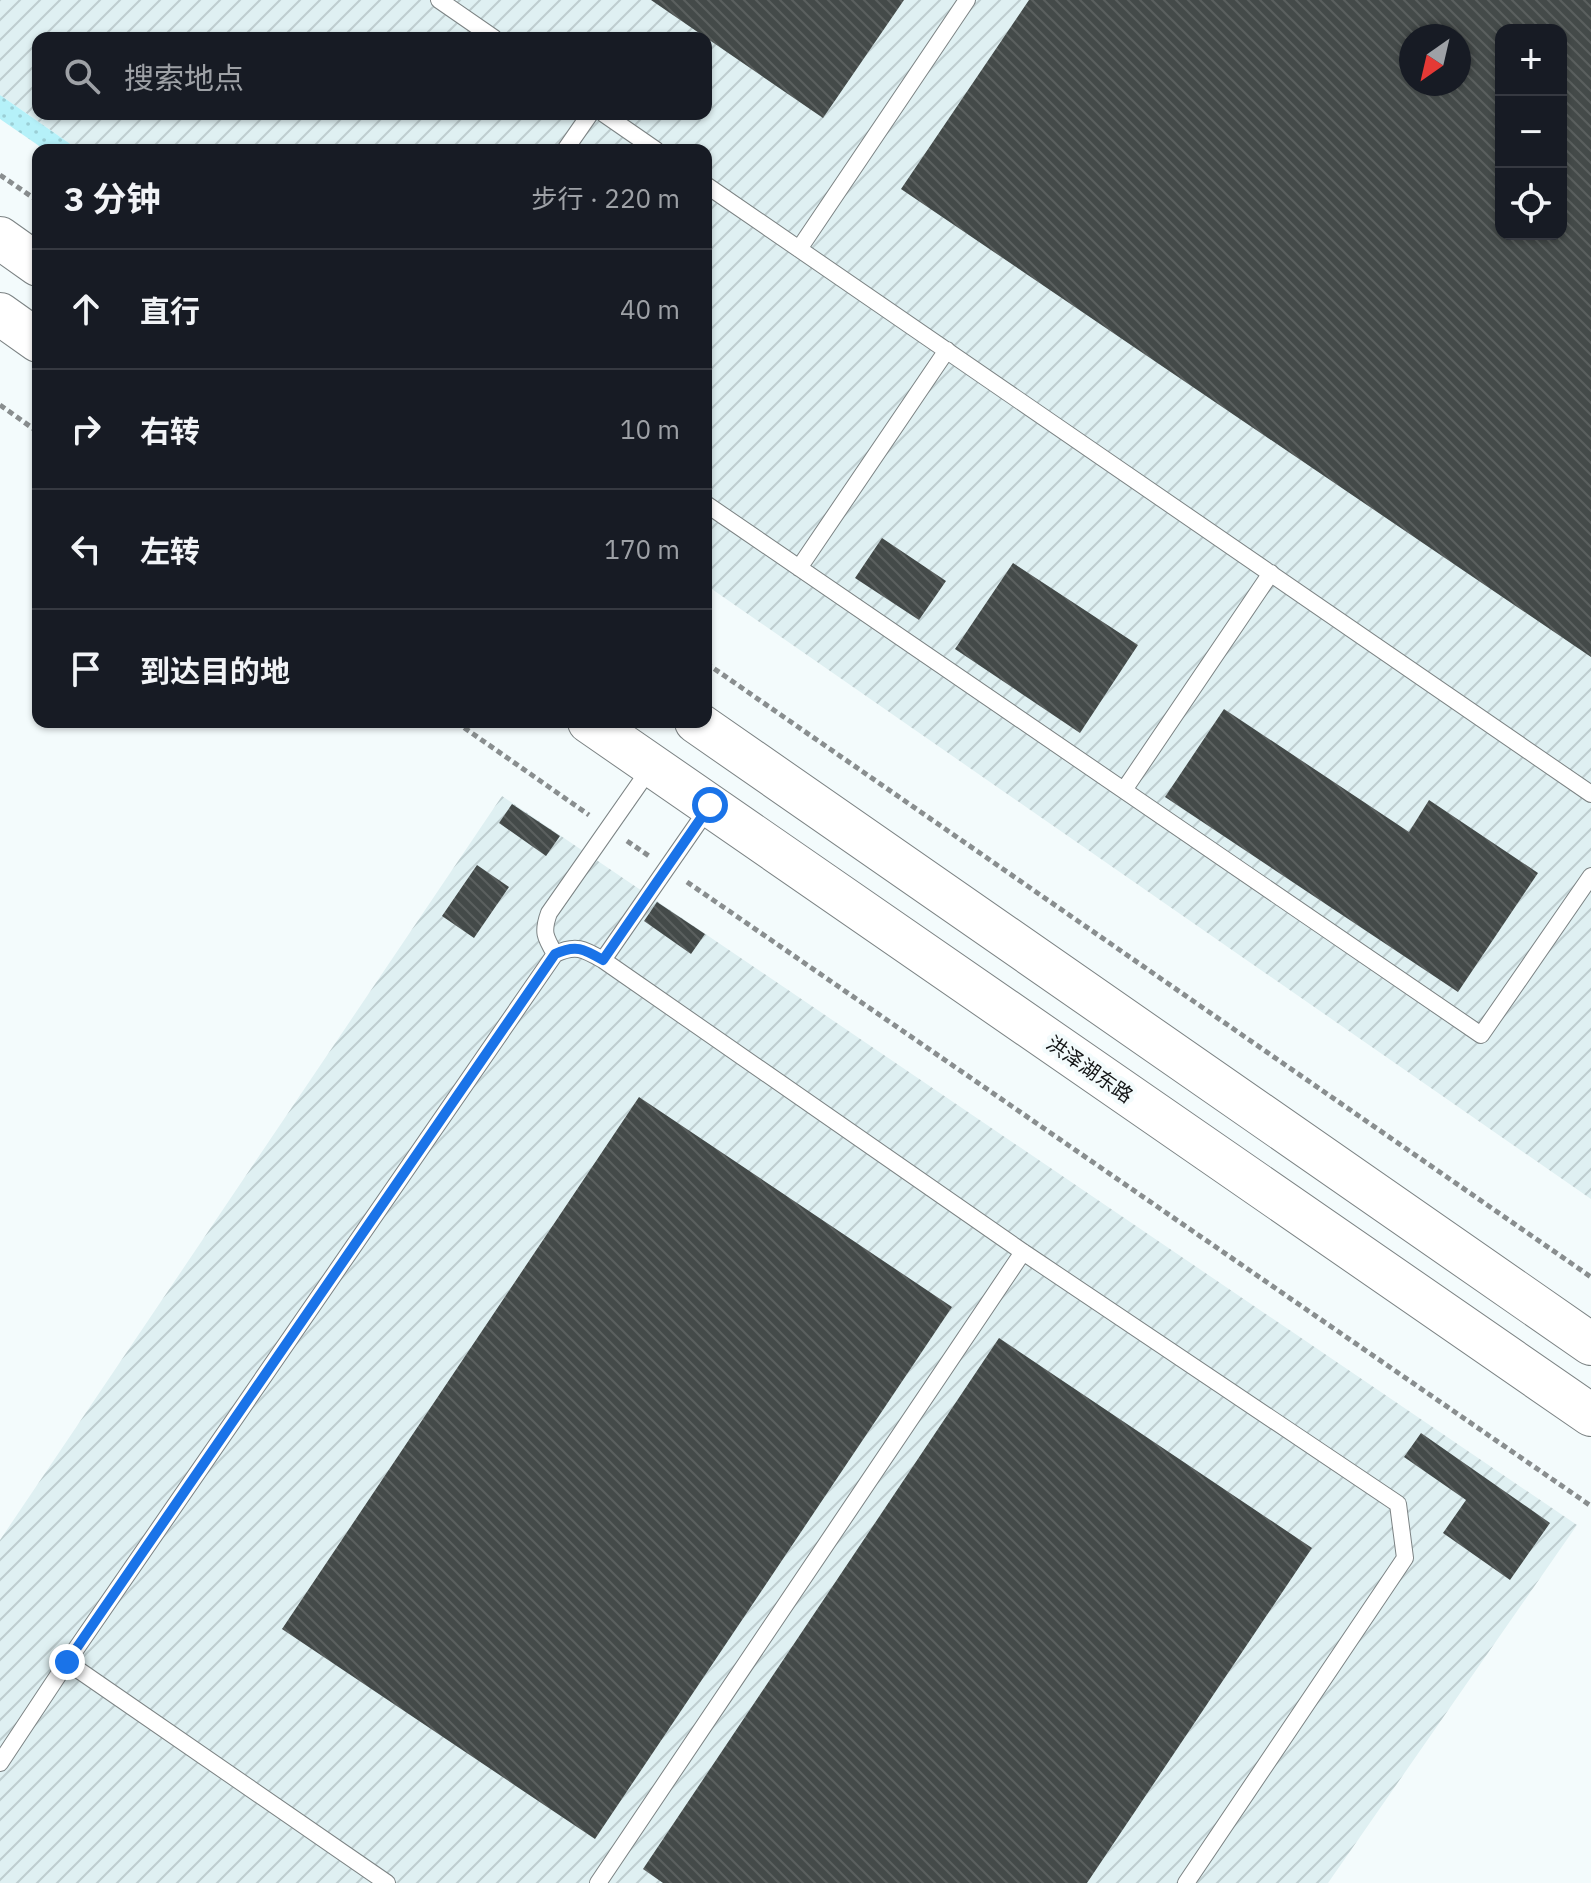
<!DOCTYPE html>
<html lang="zh">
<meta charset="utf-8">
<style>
body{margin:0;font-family:"IBM Plex Sans","Noto Sans SC",sans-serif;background:#20242c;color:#f1f3f6}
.controls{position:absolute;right:24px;top:24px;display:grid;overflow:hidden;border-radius:16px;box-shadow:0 2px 6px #0004}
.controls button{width:72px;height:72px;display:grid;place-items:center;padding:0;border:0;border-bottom:2px solid #363941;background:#171b24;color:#f1f3f6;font:40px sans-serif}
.compass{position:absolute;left:1399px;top:24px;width:72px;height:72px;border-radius:50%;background:#171b24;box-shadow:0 2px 6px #0004;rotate:214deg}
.stop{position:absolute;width:24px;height:24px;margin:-18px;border:6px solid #1a73e8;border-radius:50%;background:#fff}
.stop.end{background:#1a73e8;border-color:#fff;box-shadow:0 2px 8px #0008}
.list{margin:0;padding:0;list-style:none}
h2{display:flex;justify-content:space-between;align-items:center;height:104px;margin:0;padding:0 32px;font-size:34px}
h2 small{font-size:26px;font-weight:400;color:#9ea1a6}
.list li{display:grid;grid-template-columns:52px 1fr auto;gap:24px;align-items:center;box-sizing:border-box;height:120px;padding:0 32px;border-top:2px solid #363941}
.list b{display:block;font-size:30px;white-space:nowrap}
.list em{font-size:26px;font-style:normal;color:#9ea1a6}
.icon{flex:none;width:44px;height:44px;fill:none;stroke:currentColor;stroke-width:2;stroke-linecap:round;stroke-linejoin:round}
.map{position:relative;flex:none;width:1591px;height:1883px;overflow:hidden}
.search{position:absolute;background:#171b24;box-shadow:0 2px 6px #0004;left:32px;top:32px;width:680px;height:88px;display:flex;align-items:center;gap:20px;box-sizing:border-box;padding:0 28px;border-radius:16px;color:#9ea1a6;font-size:30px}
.panel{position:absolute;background:#171b24;box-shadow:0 2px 6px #0004;left:32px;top:144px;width:680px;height:584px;border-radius:16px}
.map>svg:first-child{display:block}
</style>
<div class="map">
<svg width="1591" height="1883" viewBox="0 0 1591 1883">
<defs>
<pattern id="industrial-furrows" width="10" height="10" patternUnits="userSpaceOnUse" patternTransform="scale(2)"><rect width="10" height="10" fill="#dff0f2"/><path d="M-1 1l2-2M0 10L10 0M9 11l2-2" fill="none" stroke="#becdcf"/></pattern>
<pattern id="grass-dots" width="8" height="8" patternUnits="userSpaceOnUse" patternTransform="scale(2)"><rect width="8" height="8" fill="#b5f1f9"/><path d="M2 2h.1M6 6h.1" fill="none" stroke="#9bced5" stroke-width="1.8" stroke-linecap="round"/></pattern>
<pattern id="building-back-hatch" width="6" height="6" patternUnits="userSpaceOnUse" patternTransform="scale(2)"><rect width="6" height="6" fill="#444a49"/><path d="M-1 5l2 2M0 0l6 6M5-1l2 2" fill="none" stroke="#5b605f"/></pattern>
</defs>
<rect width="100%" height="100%" fill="#f3fbfc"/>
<path fill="url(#industrial-furrows)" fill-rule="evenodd" d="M 0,0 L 1591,0 L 1591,1199 L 706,585 L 706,150 L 79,150 L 0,95 ZM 1501,30 L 1561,30 L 1561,234 L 1501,234 ZM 1411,36 L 1459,36 L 1459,84 L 1411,84 ZM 38,38 L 706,38 L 706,114 L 38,114 Z
M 502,796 L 1577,1525 L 1328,1883 L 0,1883 L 0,1540 Z"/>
<path fill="url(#grass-dots)" d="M 0,95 L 79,150 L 45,150 L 0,119 Z"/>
<path fill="url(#building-back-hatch)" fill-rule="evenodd" d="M 651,0 L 904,0 L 823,118 Z
M 1029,0 L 1591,0 L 1591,657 L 901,189 ZM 1501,30 L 1561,30 L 1561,234 L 1501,234 ZM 1411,36 L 1459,36 L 1459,84 L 1411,84 Z
M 882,538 L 946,581 L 919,620 L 855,578 Z
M 1013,563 L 1138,645 L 1080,733 L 955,649 Z
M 1224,709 L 1409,832 L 1429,800 L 1538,873 L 1458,992 L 1165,797 Z
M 512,804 L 560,836 L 546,856 L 499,823 Z
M 477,865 L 509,887 L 474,938 L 442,916 Z
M 657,902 L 705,934 L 691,954 L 644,921 Z
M 639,1097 L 952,1307 L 595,1839 L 282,1629 Z
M 999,1338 L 1312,1548 L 1087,1883 L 663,1883 L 643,1869 Z
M 1421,1433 L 1550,1523 L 1510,1580 L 1443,1533 L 1466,1500 L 1404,1457 Z"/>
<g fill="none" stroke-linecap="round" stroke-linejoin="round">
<g stroke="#7c8384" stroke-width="18">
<path id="service" d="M 439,0 L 494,38
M 604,114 L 656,150
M 565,150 L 590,114
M 706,185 L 1591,794
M 799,249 L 967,0
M 706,504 L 1481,1035 L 1591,876
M 799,568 L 947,350
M 1124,790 L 1271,573
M 555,954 C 545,937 542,932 549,913 L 651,767
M 603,960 L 709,807
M 67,1662 L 387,1883
M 0,1763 L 67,1662 L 555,954 C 576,944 584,949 603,960 L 1023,1252 L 1398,1504 L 1405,1558 L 1186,1883
M 598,1883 L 1023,1252"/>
</g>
<g stroke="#7c8384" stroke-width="44">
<path id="tertiary" d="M 0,238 L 38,265
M 0,314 L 38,341
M 589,722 L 1591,1415
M 696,722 L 1591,1344"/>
</g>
<path stroke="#898e8f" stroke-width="5" stroke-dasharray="6 4" stroke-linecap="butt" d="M 0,175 L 38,201
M 0,405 L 38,432
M 706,663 L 1591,1277
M 456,722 L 589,815
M 627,841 L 649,856
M 687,882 L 1591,1506"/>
<use href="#service" stroke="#fff" stroke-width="16"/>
<use href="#tertiary" stroke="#fff" stroke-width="42"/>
</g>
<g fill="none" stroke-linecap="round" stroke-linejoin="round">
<path stroke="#1a73e8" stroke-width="10" d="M 67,1662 L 555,954 C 576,944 584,949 603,960 L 710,805"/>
</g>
<g text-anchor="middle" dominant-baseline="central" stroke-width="8" stroke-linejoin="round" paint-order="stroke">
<g font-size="20" fill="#131516" stroke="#f3fbfc">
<text transform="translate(1090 1069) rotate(35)">洪泽湖东路</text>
</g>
</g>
</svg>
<div class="controls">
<button>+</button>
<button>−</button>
<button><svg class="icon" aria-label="locate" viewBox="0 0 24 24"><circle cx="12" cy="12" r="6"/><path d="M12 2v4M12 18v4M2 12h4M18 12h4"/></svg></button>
</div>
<svg class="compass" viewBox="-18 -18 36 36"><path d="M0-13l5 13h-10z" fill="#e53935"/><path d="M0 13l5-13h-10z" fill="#9ea1a6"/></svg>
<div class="stop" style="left:710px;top:805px"></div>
<div class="stop end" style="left:67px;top:1662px"></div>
<div class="search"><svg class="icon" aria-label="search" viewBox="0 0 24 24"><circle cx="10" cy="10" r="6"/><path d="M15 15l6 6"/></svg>搜索地点</div>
<section class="panel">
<h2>3 分钟<small>步行 · 220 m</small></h2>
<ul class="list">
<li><svg class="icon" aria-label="ahead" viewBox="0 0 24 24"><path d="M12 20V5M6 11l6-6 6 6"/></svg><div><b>直行</b></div><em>40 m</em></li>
<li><svg class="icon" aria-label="right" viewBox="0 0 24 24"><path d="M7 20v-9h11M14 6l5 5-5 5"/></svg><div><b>右转</b></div><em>10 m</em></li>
<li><svg class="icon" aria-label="left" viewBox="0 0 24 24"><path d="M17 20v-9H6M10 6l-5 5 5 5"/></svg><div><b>左转</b></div><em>170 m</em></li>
<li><svg class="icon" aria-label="arrive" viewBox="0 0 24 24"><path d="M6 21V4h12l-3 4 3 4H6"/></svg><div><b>到达目的地</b></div></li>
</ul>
</section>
</div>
